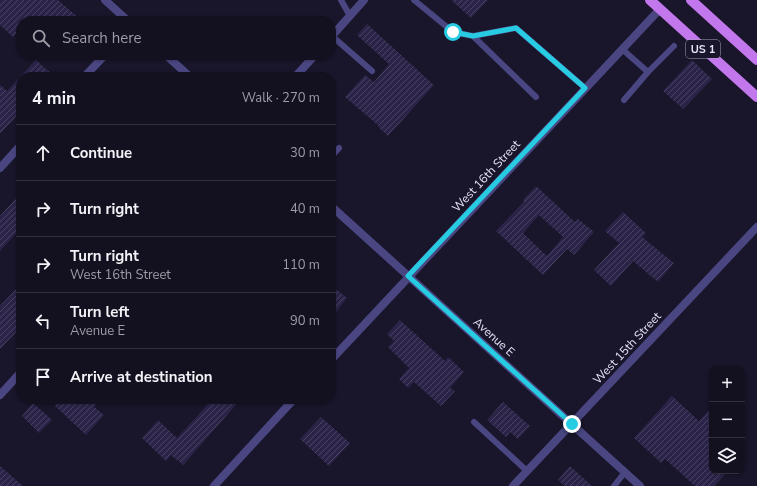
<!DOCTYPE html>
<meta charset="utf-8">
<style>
body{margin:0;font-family:"Nunito Sans",sans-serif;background:#201e2d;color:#f1f3f6}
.controls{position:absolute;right:12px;bottom:12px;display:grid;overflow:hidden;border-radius:8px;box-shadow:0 1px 3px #0004}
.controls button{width:36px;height:36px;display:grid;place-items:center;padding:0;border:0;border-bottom:1px solid #32303e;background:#131020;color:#f1f3f6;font:20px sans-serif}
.stop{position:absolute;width:12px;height:12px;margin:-9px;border:3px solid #27cbe2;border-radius:50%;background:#fff}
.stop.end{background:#27cbe2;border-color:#fff;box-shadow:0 1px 4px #0008}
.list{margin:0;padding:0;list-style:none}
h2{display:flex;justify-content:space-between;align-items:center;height:52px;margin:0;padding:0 16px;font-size:17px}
h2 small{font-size:13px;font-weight:400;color:#9d9da5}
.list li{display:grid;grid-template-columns:26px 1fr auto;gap:12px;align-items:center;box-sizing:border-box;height:56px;padding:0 16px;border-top:1px solid #32303e}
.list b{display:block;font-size:15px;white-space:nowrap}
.list p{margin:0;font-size:13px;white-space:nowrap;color:#9d9da5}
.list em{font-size:13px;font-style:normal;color:#9d9da5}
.icon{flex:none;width:22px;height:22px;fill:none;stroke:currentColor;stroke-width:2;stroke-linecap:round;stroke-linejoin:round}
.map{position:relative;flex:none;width:757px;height:486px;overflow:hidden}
.search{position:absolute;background:#131020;box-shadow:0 1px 3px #0004;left:16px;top:16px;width:320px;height:44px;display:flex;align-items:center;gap:10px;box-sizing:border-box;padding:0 14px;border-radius:16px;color:#9d9da5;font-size:15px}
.panel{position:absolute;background:#131020;box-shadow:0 1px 3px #0004;left:16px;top:72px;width:320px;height:332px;border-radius:16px}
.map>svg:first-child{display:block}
</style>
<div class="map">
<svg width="757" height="486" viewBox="0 0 757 486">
<defs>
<pattern id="building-hatch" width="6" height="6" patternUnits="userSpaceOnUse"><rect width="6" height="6" fill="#2c2448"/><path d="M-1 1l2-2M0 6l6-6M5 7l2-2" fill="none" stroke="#4a4463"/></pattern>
</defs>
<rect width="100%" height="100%" fill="#19152a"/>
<path fill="url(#building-hatch)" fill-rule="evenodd" d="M 0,0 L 58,0 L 82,21 L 21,21 L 21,27 L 13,37 L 0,25 Z
M 451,0 L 488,0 L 471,18 Z
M 367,24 L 423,75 L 434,85 L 388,136 L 378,127 L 379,126 L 345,97 L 365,75 L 374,82 L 389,64 L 357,35 Z
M 36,60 L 55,77 L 21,77 L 21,111 L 0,134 L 0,85 L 7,91 Z
M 692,60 L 712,79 L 683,109 L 663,91 Z
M 536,186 L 575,222 L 578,219 L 594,232 L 574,255 L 567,249 L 543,275 L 496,231 L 524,202 L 523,200 ZM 539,215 L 563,237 L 547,256 L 523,233 Z
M 21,193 L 21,228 L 0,251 L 0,216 Z
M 623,212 L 646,233 L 642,237 L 674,263 L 658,282 L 633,261 L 611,286 L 594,270 L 619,243 L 605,231 Z
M 21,284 L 21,327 L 0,349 L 0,306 Z
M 331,285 L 347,298 L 331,318 Z
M 400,320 L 445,361 L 448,357 L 464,372 L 450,388 L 455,391 L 441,406 L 414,382 L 408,388 L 399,379 L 409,368 L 388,347 L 394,341 L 387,334 Z
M 672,396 L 699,421 L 712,407 L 712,471 L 728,471 L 714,486 L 695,486 L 665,459 L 661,463 L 634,438 Z
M 62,399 L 101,399 L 94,407 L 104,415 L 86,435 L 55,406 Z
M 213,399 L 241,399 L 183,465 L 171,455 L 166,461 L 142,438 L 158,420 L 177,438 Z
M 503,402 L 530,426 L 518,439 L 510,432 L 506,437 L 487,420 Z
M 33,403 L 52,420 L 39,433 L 22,416 Z
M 321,417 L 350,443 L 329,466 L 300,439 Z
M 0,466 L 23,486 L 0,486 Z
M 570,466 L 592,486 L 565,486 L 558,480 Z"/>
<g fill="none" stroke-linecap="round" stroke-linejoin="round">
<path stroke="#4a4682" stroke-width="6" d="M 341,0 L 350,16
M 414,0 L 453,32 L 473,36 L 536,97
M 332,36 L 372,71
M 473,36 L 516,28 L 585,88
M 622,49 L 648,72
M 624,100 L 648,72 L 674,46
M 331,157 L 339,148
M 474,422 L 527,471
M 614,486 L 625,472"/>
<path stroke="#4a4682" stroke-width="8" d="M 105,0 L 128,21
M 331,37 L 364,0
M 166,55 L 190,77
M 84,77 L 105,55
M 295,77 L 315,55
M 0,168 L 21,145
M 331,206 L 640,486
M 331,360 L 660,9
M 0,395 L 21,372
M 214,486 L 294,399
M 513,486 L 757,227"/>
<path stroke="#c377ec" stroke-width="10" d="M 650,0 L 757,97
M 691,0 L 757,60"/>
</g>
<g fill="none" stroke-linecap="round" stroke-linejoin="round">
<path stroke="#27cbe2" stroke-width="5" d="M 453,32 L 473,36 L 516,28 L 585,88 L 408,276 L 572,424"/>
</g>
<g text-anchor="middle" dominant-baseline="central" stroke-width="3" stroke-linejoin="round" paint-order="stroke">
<rect fill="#19152a" stroke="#a8a4bc" stroke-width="1" x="686" y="40" width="34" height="18" rx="3"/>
<g font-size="11" font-weight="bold" fill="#e5e2fb">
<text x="703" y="49">US 1</text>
</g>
<g font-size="12" fill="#e5e2fb" stroke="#19152a">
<text transform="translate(486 176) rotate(-47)">West 16th Street</text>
<text transform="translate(494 337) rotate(42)">Avenue E</text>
<text transform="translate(627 348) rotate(-47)">West 15th Street</text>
</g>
</g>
</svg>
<div class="controls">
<button>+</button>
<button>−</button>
<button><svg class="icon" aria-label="layers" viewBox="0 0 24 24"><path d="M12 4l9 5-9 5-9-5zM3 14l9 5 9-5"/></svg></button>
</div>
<div class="stop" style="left:453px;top:32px"></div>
<div class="stop end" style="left:572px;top:424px"></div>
<div class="search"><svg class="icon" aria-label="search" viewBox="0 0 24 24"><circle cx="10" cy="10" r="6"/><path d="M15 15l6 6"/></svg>Search here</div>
<section class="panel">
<h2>4 min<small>Walk · 270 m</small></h2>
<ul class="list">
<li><svg class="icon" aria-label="ahead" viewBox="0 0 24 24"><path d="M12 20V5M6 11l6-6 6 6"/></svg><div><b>Continue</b></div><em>30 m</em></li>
<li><svg class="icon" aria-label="right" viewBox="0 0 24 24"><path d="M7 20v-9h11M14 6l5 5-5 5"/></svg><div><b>Turn right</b></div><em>40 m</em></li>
<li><svg class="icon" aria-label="right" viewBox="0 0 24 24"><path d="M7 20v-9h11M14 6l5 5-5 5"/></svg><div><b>Turn right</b><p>West 16th Street</p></div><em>110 m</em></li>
<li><svg class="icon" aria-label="left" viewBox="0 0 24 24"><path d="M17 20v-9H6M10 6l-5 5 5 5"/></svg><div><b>Turn left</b><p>Avenue E</p></div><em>90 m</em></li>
<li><svg class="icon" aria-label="arrive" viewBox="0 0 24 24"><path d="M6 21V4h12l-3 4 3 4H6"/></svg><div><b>Arrive at destination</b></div></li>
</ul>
</section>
</div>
